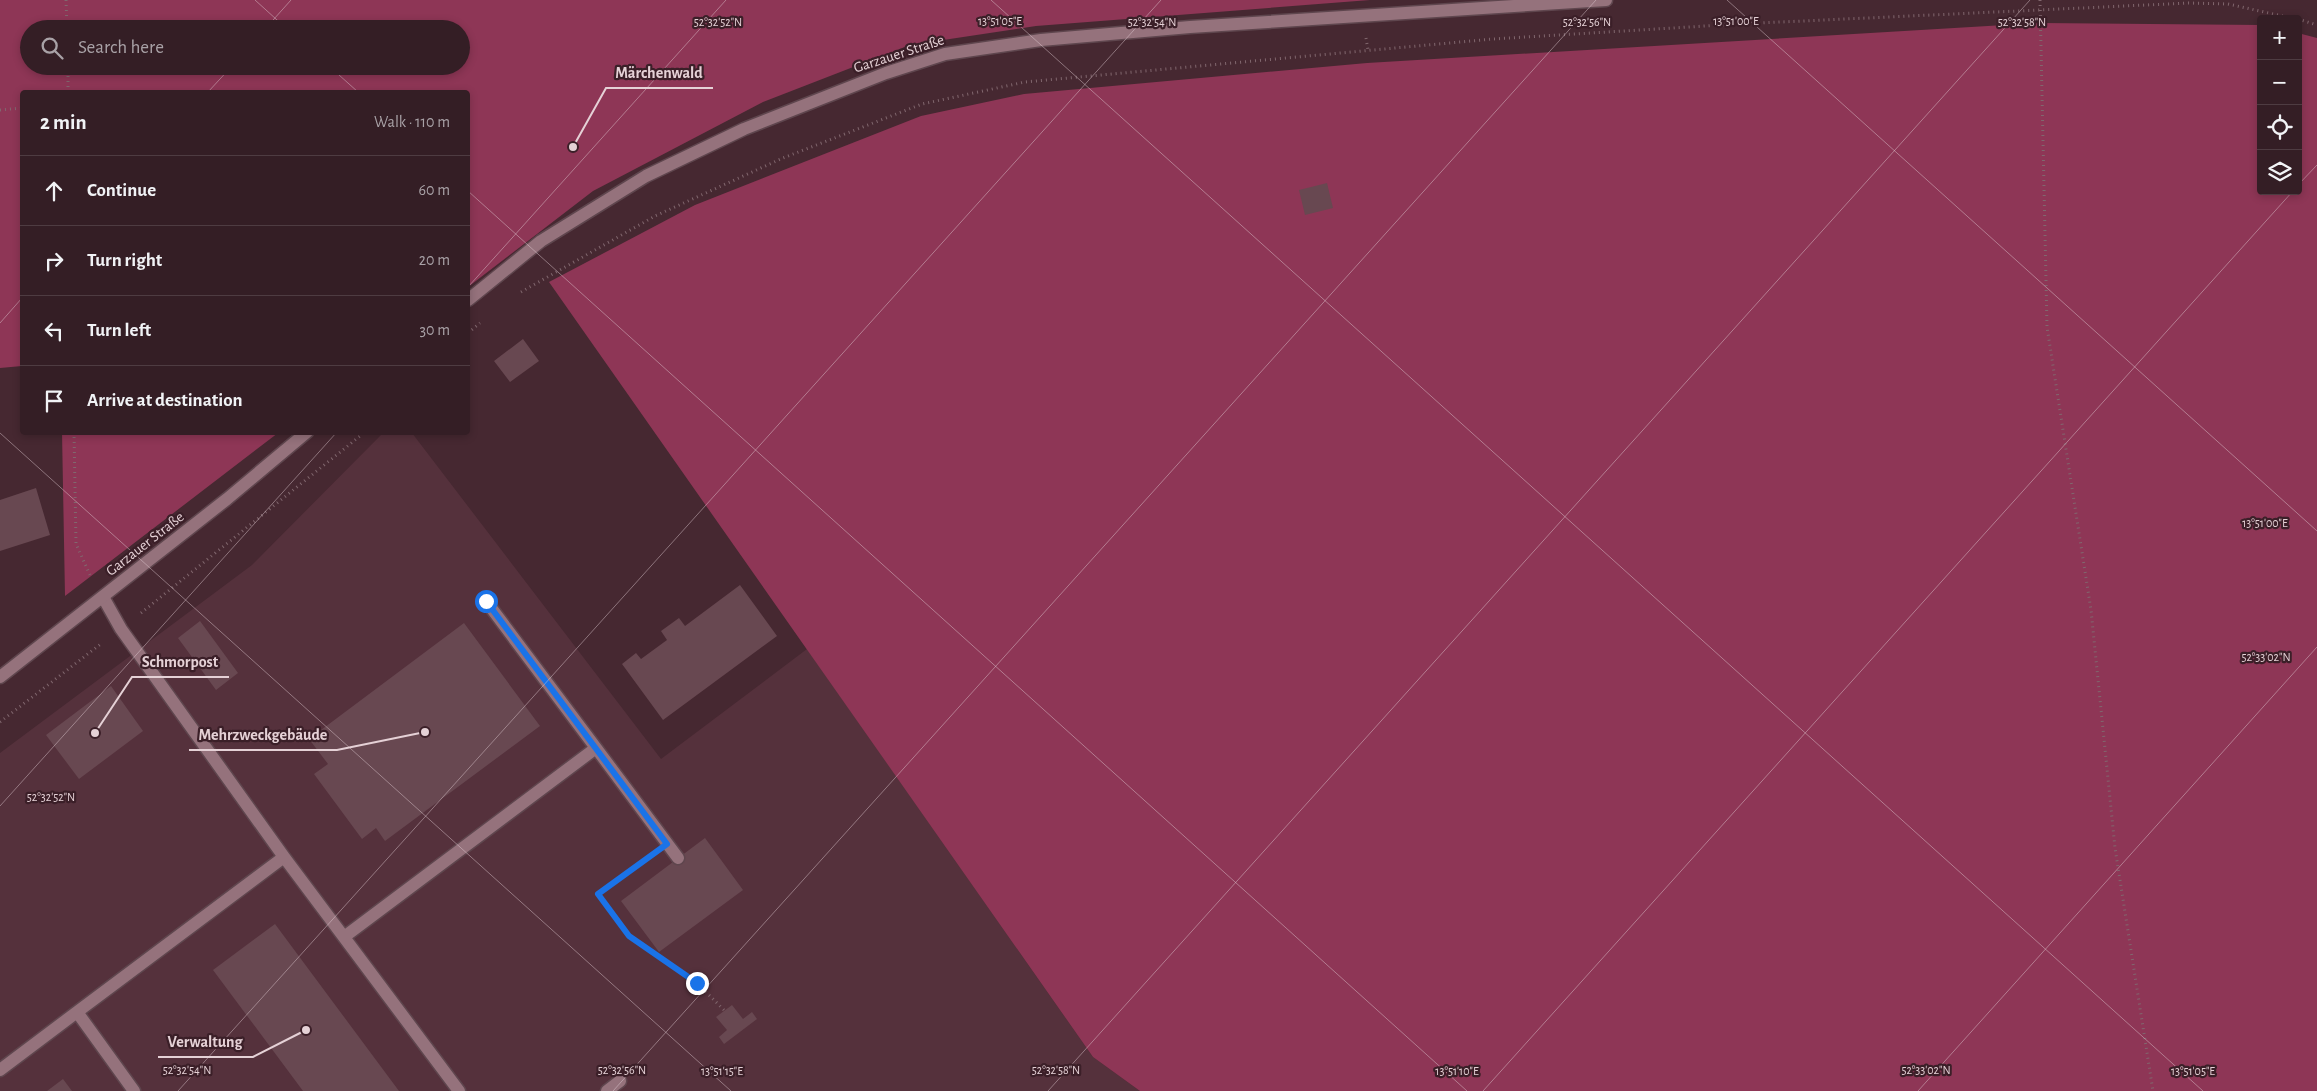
<!DOCTYPE html>
<meta charset="utf-8">
<style>
body{margin:0;font-family:"Alegreya Sans",sans-serif;background:#3c272d;color:#f1f3f6}
.controls{position:absolute;right:15px;top:15px;display:grid;overflow:hidden;border-radius:5px;box-shadow:0 2px 8px #0003}
.controls button{width:45px;height:45px;display:grid;place-items:center;padding:0;border:0;border-bottom:1px solid #4e3c42;background:#341e25;color:#f1f3f6;font:25px sans-serif}
.stop{position:absolute;width:15px;height:15px;margin:-11px;border:4px solid #1a73e8;border-radius:50%;background:#fff}
.stop.end{background:#1a73e8;border-color:#fff;box-shadow:0 1px 5px #0008}
.list{margin:0;padding:0;list-style:none}
h2{display:flex;justify-content:space-between;align-items:center;height:65px;margin:0;padding:0 20px;font-size:21px}
h2 small{font-size:16px;font-weight:400;color:#a9a2a7}
.list li{display:grid;grid-template-columns:32px 1fr auto;gap:15px;align-items:center;box-sizing:border-box;height:70px;padding:0 20px;border-top:1px solid #4e3c42}
.list b{display:block;font-size:19px;white-space:nowrap}
.list em{font-size:16px;font-style:normal;color:#a9a2a7}
.icon{flex:none;width:28px;height:28px;fill:none;stroke:currentColor;stroke-width:2;stroke-linecap:round;stroke-linejoin:round}
.map{position:relative;flex:none;width:2317px;height:1091px;overflow:hidden}
.search{position:absolute;background:#341e25;box-shadow:0 2px 8px #0003;left:20px;top:20px;width:450px;height:55px;display:flex;align-items:center;gap:12px;box-sizing:border-box;padding:0 18px;border-radius:28px;color:#a9a2a7;font-size:19px}
.panel{position:absolute;background:#341e25;box-shadow:0 2px 8px #0003;left:20px;top:90px;width:450px;height:345px;border-radius:5px}
.map>svg:first-child{display:block}
</style>
<div class="map">
<svg width="2317" height="1091" viewBox="0 0 2317 1091">
<rect width="100%" height="100%" fill="#462831"/>
<path fill="#55313c" d="M 383,433 L 412,433 L 661,759 L 807,649 L 1093,1057 L 1140,1091 L 0,1091 L 0,753 L 252,565 Z"/>
<path fill="#8e3656" fill-rule="evenodd" d="M 0,0 L 1370,0 L 1036,26 L 910,45 L 763,102 L 593,191 L 468,287 L 468,92 L 22,92 L 22,366 L 0,368 ZM 29,29 L 461,29 L 461,66 L 29,66 Z
M 2040,23 L 2261,25 L 2261,191 L 2298,191 L 2298,33 L 2317,38 L 2317,1091 L 1140,1091 L 1093,1057 L 549,282 L 695,205 L 921,116 L 1024,94 L 1367,63 Z
M 62,432 L 278,432 L 278,433 L 65,596 Z"/>
<path fill="#684851" d="M 1327,183 L 1333,208 L 1305,215 L 1299,190 Z
M 523,339 L 539,361 L 510,382 L 494,361 Z
M 36,488 L 50,535 L 0,551 L 0,500 Z
M 740,585 L 777,636 L 663,720 L 622,664 L 636,653 L 641,659 L 667,640 L 661,631 L 679,618 L 685,626 Z
M 200,621 L 238,673 L 216,690 L 178,638 Z
M 464,623 L 540,726 L 385,841 L 376,828 L 362,839 L 314,774 L 328,764 L 309,739 Z
M 111,686 L 143,731 L 79,779 L 46,735 Z
M 705,838 L 743,890 L 659,952 L 621,901 Z
M 275,924 L 399,1091 L 303,1091 L 213,970 Z
M 732,1005 L 743,1019 L 752,1012 L 757,1019 L 724,1044 L 719,1037 L 727,1030 L 716,1017 Z
M 63,1079 L 72,1091 L 47,1091 Z"/>
<g fill="none" stroke-linecap="round" stroke-linejoin="round">
<g stroke="#5f464e" stroke-width="15">
<path id="service" d="M 103,597 L 121,629 L 284,857 L 459,1091
M 486,601 L 596,748
M 344,937 L 596,748 L 678,858
M 0,1070 L 77,1012
M 134,1091 L 77,1012 L 284,857
M 607,1091 L 620,1081"/>
</g>
<g stroke="#5f464e" stroke-width="15">
<path id="tertiary" d="M 468,300 L 541,241 L 646,176 L 744,129 L 886,73 L 945,54 L 1041,40 L 1190,27 L 1606,0
M 0,677 L 227,499 L 307,432"/>
</g>
<path stroke="#81676e" stroke-width="3" stroke-dasharray="1 4" stroke-linecap="butt" d="M 66,0 L 67,29
M 2040,0 L 2047,327 L 2091,610 L 2115,848 L 2153,1091
M 2298,19 L 2317,25
M 1366,38 L 1368,50
M 68,66 L 68,92
M 0,110 L 22,108
M 521,292 L 655,216 L 783,158 L 922,104 L 1025,82 L 1493,39 L 1738,24 L 2189,3 L 2228,4 L 2296,19
M 468,333 L 480,323
M 74,432 L 76,544 L 90,575
M 141,613 L 365,432
M 0,722 L 102,643
M 649,857 L 598,894 L 629,936 L 697,983 L 725,1011"/>
<use href="#service" stroke="#95727c" stroke-width="12"/>
<use href="#tertiary" stroke="#95727c" stroke-width="12"/>
</g>
<g fill="none" stroke-linecap="round" stroke-linejoin="round">
<path stroke="#1a73e8" stroke-width="6" d="M 486,601 L 667,844 L 598,894 L 629,936 L 697,983"/>
</g>
<path fill="none" stroke="#e5d1d6" stroke-width="1" stroke-opacity="0.45" d="M 255,0 L 287,29M 991,0 L 2203,1091M 1727,0 L 2317,531M 265,29 L 291,0M 329,66 L 358,92M 208,92 L 232,66M 2298,185 L 2317,165M 468,191 L 1467,1091M 468,287 L 726,0M 0,323 L 22,298M 0,433 L 731,1091M 0,806 L 337,432M 178,1091 L 1161,0M 613,1091 L 1596,0M 1048,1091 L 2030,0M 1483,1091 L 2293,191M 1918,1091 L 2317,647"/>
<g text-anchor="middle" dominant-baseline="central" stroke-width="4.5" stroke-linejoin="round" paint-order="stroke">
<g font-size="15" fill="#e5d1d6" stroke="#3b1f28">
<text transform="translate(899 54) rotate(-18)">Garzauer Straße</text>
<text transform="translate(145 544) rotate(-38)">Garzauer Straße</text>
</g>
</g>
<g font-size="12" text-anchor="middle" fill="#e5d1d6" stroke="#3b1f28" stroke-width="4.5" stroke-linejoin="round" paint-order="stroke">
<text x="1000" y="25">13°51'05"E</text>
<text x="1736" y="25">13°51'00"E</text>
<text x="1152" y="26">52°32'54"N</text>
<text x="1587" y="26">52°32'56"N</text>
<text x="2022" y="26">52°32'58"N</text>
<text x="718" y="26">52°32'52"N</text>
<text x="2265" y="527">13°51'00"E</text>
<text x="2266" y="661">52°33'02"N</text>
<text x="51" y="801">52°32'52"N</text>
<text x="187" y="1074">52°32'54"N</text>
<text x="622" y="1074">52°32'56"N</text>
<text x="1056" y="1074">52°32'58"N</text>
<text x="1926" y="1074">52°33'02"N</text>
<text x="722" y="1075">13°51'15"E</text>
<text x="1457" y="1075">13°51'10"E</text>
<text x="2193" y="1075">13°51'05"E</text>
</g>
<path fill="none" stroke="#e5d1d6" stroke-width="2" d="M573 147L606 88H713M95 733L132 677H229M425 732L337 750H189M306 1030L253 1057H158"/>
<g fill="#e5d1d6" stroke="#3b1f28" stroke-width="2">
<circle cx="573" cy="147" r="5"/>
<circle cx="95" cy="733" r="5"/>
<circle cx="425" cy="732" r="5"/>
<circle cx="306" cy="1030" r="5"/>
</g>
<g font-size="16" text-anchor="middle" font-weight="bold" fill="#e5d1d6" stroke="#3b1f28" stroke-width="4.5" stroke-linejoin="round" paint-order="stroke">
<text x="659" y="78">Märchenwald</text>
<text x="180" y="667">Schmorpost</text>
<text x="263" y="740">Mehrzweckgebäude</text>
<text x="205" y="1047">Verwaltung</text>
</g>
</svg>
<div class="controls">
<button>+</button>
<button>−</button>
<button><svg class="icon" aria-label="locate" viewBox="0 0 24 24"><circle cx="12" cy="12" r="6"/><path d="M12 2v4M12 18v4M2 12h4M18 12h4"/></svg></button>
<button><svg class="icon" aria-label="layers" viewBox="0 0 24 24"><path d="M12 4l9 5-9 5-9-5zM3 14l9 5 9-5"/></svg></button>
</div>
<div class="stop" style="left:486px;top:601px"></div>
<div class="stop end" style="left:697px;top:983px"></div>
<div class="search"><svg class="icon" aria-label="search" viewBox="0 0 24 24"><circle cx="10" cy="10" r="6"/><path d="M15 15l6 6"/></svg>Search here</div>
<section class="panel">
<h2>2 min<small>Walk · 110 m</small></h2>
<ul class="list">
<li><svg class="icon" aria-label="ahead" viewBox="0 0 24 24"><path d="M12 20V5M6 11l6-6 6 6"/></svg><div><b>Continue</b></div><em>60 m</em></li>
<li><svg class="icon" aria-label="right" viewBox="0 0 24 24"><path d="M7 20v-9h11M14 6l5 5-5 5"/></svg><div><b>Turn right</b></div><em>20 m</em></li>
<li><svg class="icon" aria-label="left" viewBox="0 0 24 24"><path d="M17 20v-9H6M10 6l-5 5 5 5"/></svg><div><b>Turn left</b></div><em>30 m</em></li>
<li><svg class="icon" aria-label="arrive" viewBox="0 0 24 24"><path d="M6 21V4h12l-3 4 3 4H6"/></svg><div><b>Arrive at destination</b></div></li>
</ul>
</section>
</div>
